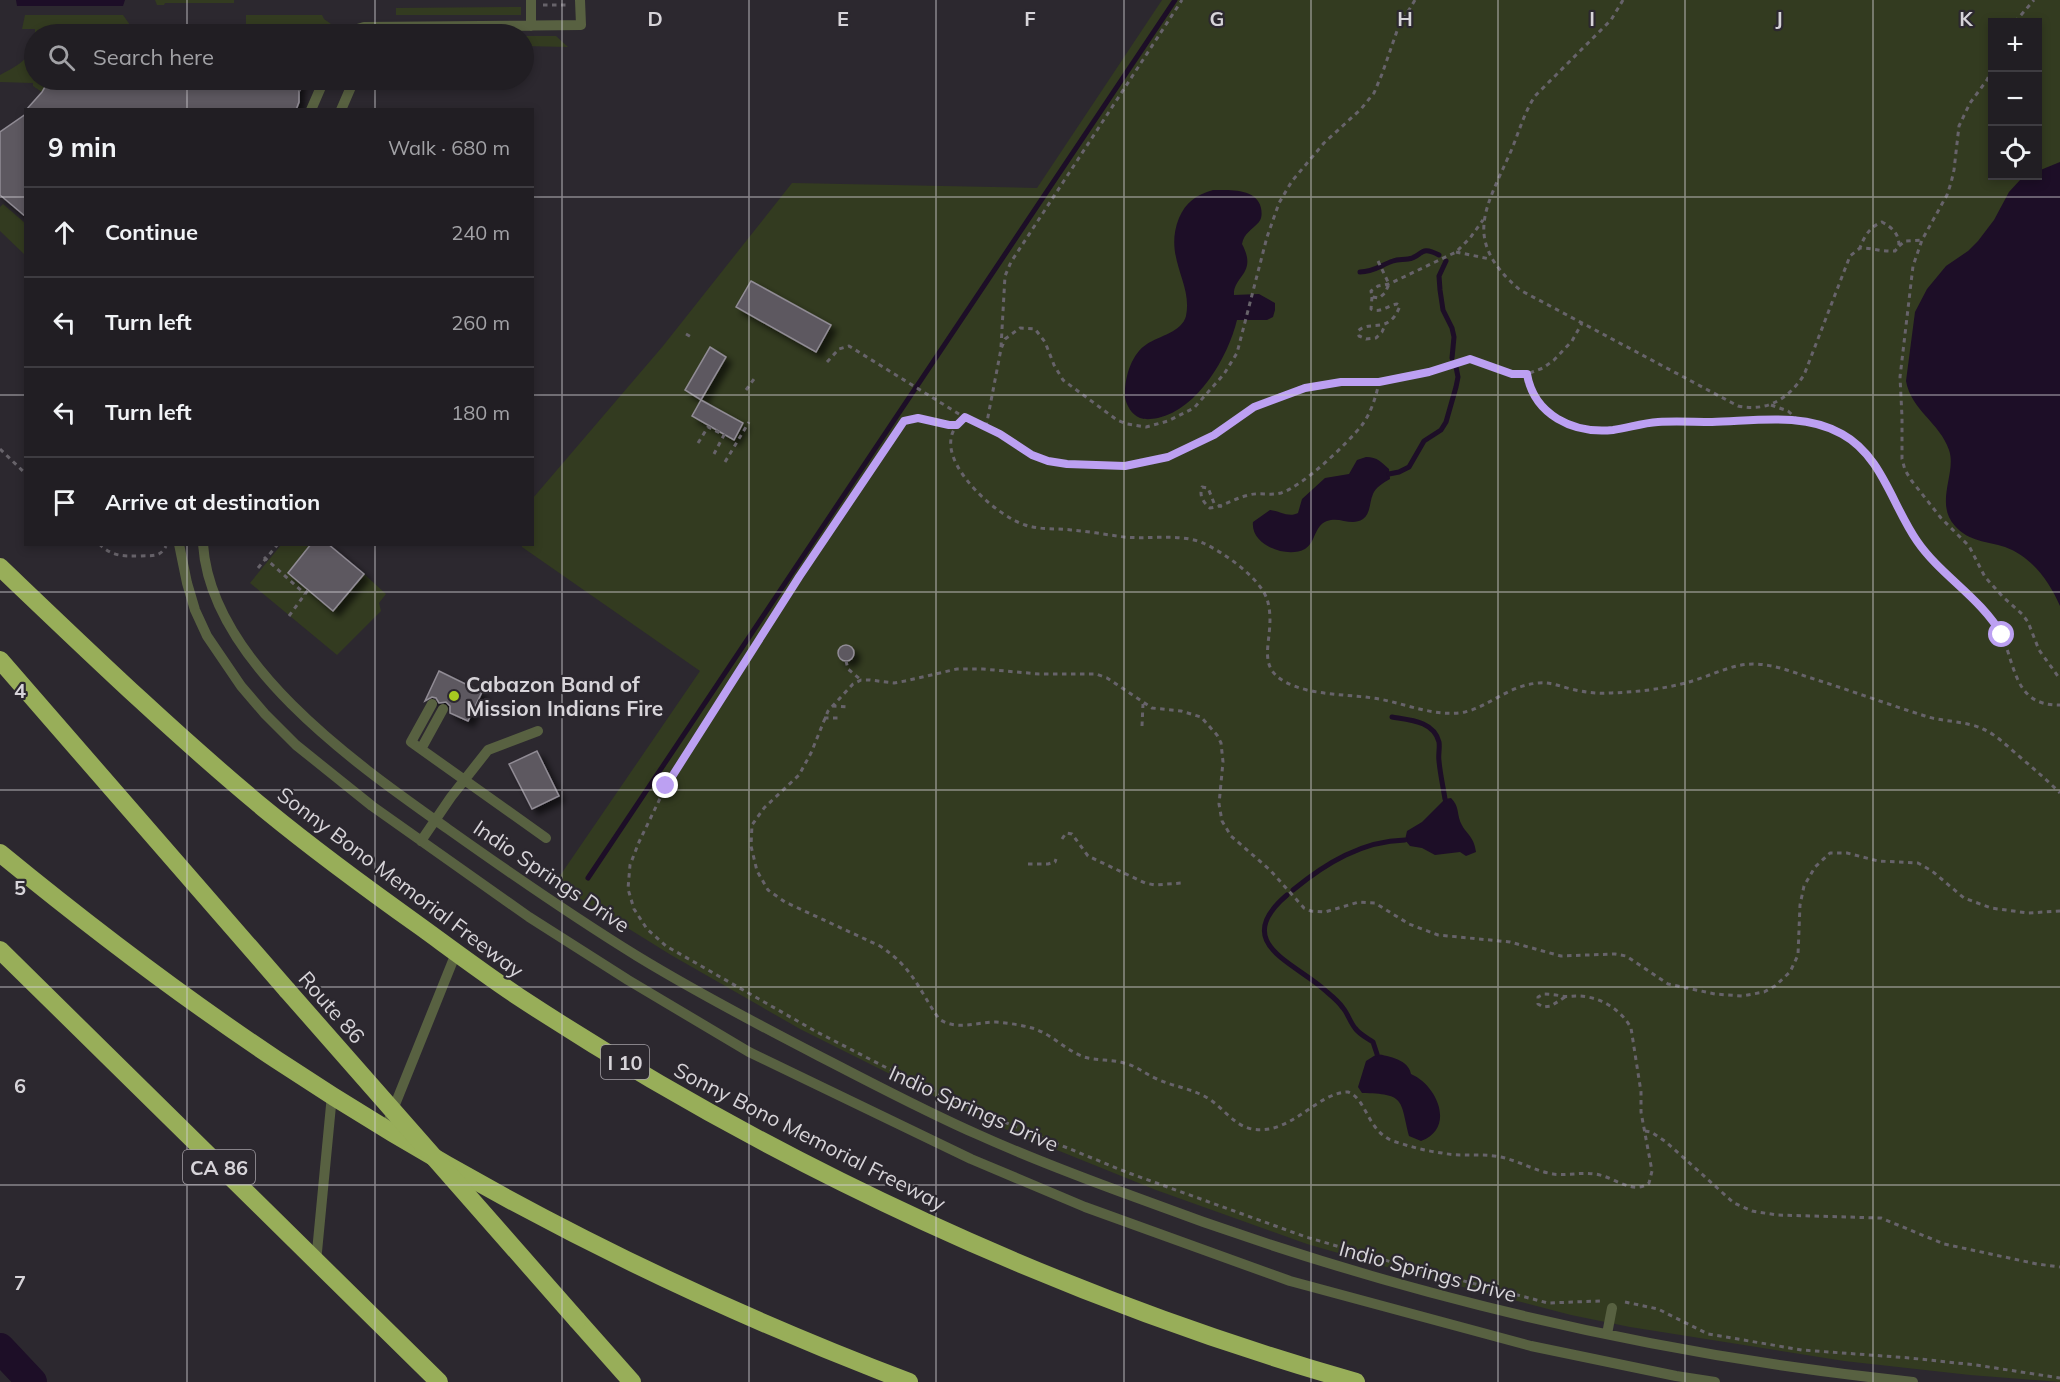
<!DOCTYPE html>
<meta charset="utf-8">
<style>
body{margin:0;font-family:Mulish,sans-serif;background:#2d2b30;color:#f1f3f6}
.controls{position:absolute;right:18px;top:18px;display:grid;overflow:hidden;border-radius:0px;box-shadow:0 3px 9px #0003}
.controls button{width:54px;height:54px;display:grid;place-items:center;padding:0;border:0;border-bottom:2px solid #3e3c41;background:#211e23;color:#f1f3f6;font:30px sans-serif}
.stop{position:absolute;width:18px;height:18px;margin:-14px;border:4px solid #bca0f2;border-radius:50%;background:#fff}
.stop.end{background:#bca0f2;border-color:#fff;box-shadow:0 2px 6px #0008}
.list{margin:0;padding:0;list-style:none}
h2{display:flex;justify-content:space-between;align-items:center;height:78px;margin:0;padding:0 24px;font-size:26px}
h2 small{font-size:20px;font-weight:400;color:#a2a2a6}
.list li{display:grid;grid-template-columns:39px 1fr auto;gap:18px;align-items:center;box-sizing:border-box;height:90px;padding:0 24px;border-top:2px solid #3e3c41}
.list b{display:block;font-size:22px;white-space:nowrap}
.list em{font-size:20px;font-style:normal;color:#a2a2a6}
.icon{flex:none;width:33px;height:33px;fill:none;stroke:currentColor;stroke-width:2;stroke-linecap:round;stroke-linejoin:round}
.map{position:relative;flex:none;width:2060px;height:1382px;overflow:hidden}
.search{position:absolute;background:#211e23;box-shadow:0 3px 9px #0003;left:24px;top:24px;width:510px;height:66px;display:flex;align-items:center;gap:15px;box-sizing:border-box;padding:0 21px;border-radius:33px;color:#a2a2a6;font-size:22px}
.panel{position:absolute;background:#211e23;box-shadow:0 3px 9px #0003;left:24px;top:108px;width:510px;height:438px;border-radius:0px}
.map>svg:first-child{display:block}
</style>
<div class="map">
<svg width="2060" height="1382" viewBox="0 0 2060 1382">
<defs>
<filter id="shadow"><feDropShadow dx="5.5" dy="5.5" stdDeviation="3" flood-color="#0009"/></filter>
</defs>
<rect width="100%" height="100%" fill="#2c282f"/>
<path fill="#333b20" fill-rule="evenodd" d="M 155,0 L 234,0 L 234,3 L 165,3 L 164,5 L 157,5 Z
M 1162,0 L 2060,0 L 2060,1382 L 1970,1375 L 1844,1361 L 1630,1327 L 1571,1315 L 1397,1270 L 1307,1244 L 1156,1190 L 1005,1129 L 932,1095 L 800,1029 L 671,955 L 555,883 L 700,671 L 522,547 L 522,545 L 532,544 L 533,498 L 663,346 L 792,183 L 1037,188 ZM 1992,22 L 2038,22 L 2038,176 L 1992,176 Z
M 521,7 L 521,15 L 396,15 L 396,8 Z
M 25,15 L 123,15 L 130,25 L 135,28 L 61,29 L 61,34 L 35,34 L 35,29 L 22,29 Z
M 246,15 L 322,15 L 324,19 L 331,24 L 323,34 L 260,34 L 260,32 L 246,32 Z
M 524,36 L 556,36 L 568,47 L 524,46 Z
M 34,46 L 34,80 L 49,80 L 42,92 L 33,86 L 33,83 L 0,82 L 0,75 C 15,67 27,61 34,46 Z
M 3,204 L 25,223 L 25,255 L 0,231 L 0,207 Z
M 281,545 L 308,545 L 310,546 L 288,573 L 333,610 L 364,574 L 386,594 L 379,603 L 381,611 L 337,655 L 250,583 Z"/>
<path fill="#1d0e27" d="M 16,0 L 125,0 L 123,6 L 17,6 Z
M 2060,162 L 2060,606 C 2049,581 2032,557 2005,547 C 1987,541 1969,542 1955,526 C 1934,503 1957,473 1949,450 C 1940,423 1911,410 1906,381 L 1915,312 L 1927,289 L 1946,266 L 1968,251 L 1978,241 L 1994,220 L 2009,192 L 2020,180 L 2029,176 L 2038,176 L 2038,171 Z
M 1213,190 C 1229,190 1257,188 1261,208 C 1262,213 1262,218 1259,222 C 1252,230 1244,233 1242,244 C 1258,274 1233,276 1234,295 L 1259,294 L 1275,303 L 1275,310 L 1273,317 L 1267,320 L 1237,320 C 1228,357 1198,409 1158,418 C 1151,419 1147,420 1140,418 C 1132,415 1126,405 1125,397 C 1124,379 1131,354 1147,344 C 1159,336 1182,332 1186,316 C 1193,282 1163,258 1179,218 C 1186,202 1196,195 1213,190 Z
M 1366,457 C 1378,457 1381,462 1389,469 L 1390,479 C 1383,483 1376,487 1373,494 C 1369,503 1371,513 1363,519 C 1351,527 1340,516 1327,521 C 1314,526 1316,542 1305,549 C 1287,559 1250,545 1253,522 L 1270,510 C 1280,511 1289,518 1298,513 L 1302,499 L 1325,478 L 1349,474 L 1357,460 Z
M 1451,798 C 1459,806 1457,812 1460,821 C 1465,834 1474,835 1476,852 L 1466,856 L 1460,852 L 1435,855 L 1422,848 L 1410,846 L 1405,840 L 1407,831 L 1422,822 L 1445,799 Z
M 1377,1054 C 1389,1056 1409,1060 1411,1074 C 1437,1085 1456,1128 1421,1141 L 1409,1136 C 1400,1099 1405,1094 1362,1093 L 1358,1087 L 1366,1061 Z"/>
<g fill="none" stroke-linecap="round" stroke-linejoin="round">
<path stroke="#1d0e27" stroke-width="5" d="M 1446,261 L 1439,276 L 1440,290 L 1443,310 L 1452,328 L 1454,337 L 1452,358
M 1360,272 C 1374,272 1381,265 1393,261 C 1398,259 1403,260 1408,259 C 1423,257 1419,244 1439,255
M 1389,474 L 1399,472 L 1409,467 L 1424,441 L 1441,430 L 1446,422 L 1456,387 L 1458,377 L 1456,367
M 1392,717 C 1410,720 1434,721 1439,742 C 1440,748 1438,755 1439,761 C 1440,773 1443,786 1445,799
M 588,878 L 1175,0
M 1293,890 C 1326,863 1362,841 1405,840
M 1287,895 C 1229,944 1297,963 1327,992 C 1333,997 1339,1002 1343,1008 C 1348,1014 1350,1022 1355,1028 C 1359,1034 1367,1038 1373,1042 L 1377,1054"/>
<path stroke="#1d0e27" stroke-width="30" d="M 0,1348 L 32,1382"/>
</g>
<path fill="#5d5961" stroke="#918c95" stroke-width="1.5" filter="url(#shadow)" d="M 49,80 L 299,80 L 299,102 L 296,110 L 26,110 L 42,92 Z
M 26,114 L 26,217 L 0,195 L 0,132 Z
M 751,281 L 831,325 L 816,352 L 736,307 Z
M 710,347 L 726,357 L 701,400 L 685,390 Z
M 701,400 L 743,423 L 734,440 L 692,416 Z
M 311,544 L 328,544 L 364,574 L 333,611 L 288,573 Z
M838 653a8 8 0 1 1 16 0a8 8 0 1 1-16 0Z
M 439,671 L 482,692 L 468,721 L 450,713 L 450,706 L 446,702 L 439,703 L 436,698 L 432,697 L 425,701 Z
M 537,751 L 559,796 L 532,809 L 509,764 Z"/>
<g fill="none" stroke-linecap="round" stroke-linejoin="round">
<path stroke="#67636a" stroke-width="3" stroke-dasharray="4.5 4.5" stroke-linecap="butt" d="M 1623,0 L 1611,20 L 1535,96 C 1524,113 1519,132 1511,151 C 1485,210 1462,240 1520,290 L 1738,406 C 1768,412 1788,399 1804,375 L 1850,256 L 1860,248 C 1872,248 1883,252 1895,251 L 1899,246 C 1899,234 1893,228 1882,222 C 1871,226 1864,236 1860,248
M 543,5 L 567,5
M 2015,22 L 2034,0
M 330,34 L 334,26
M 1992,69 L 1987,80 L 1970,103 L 1959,126 L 1954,170 L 1951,183 L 1947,195 L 1922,240 L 1913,266 L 1900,377 L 1902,417 L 1902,459 L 1905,470 L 1911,480 L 1941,518 L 1969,546 L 1985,577 L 2003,597 L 2022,614 L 2028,622 L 2039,650 L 2060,679
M 299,91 L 305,80
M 1899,246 L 1905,241 L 1922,240
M 1456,252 L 1490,259
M 1378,261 L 1389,284 L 1385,293 L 1379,298 L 1372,297 L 1371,291 L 1378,286 L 1389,284 L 1456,252 L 1470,238 L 1483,220
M 1372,297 L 1371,309 C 1380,314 1388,305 1397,304 L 1400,306 C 1388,336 1370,319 1358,331 L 1359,336 L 1366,339 L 1376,338 L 1382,332 L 1385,325
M 686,334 L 693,338
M 1001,347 L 1005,276 L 1011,262 L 1182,0
M 827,362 L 839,349 L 849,346 L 959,414 L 1000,434 L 1031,455 L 1048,461 L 1067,464 L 1125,466 L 1168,457 L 1214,435 L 1254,407 L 1305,388 L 1341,382 L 1379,382 L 1429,372 L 1470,359 L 1512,374 L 1527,374 L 1543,368 L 1554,360 L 1572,341 L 1582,323
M 1527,374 C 1534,415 1573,433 1612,430 C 1628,428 1642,423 1657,422 C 1677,421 1696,423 1716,422 C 1756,420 1803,414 1841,433 C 1883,456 1892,507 1918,543 C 1941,573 1975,593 1996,625 C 2017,657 2009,706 2060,705
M 746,390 L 754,379
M 1771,405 L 1788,411 L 1799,421
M 965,417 C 959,423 952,429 951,439 C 946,470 997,516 1025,525 C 1040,530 1055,528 1071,530 C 1086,531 1102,534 1117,536 C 1144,541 1177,532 1203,543 C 1223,552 1259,577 1267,599 C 1280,641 1242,673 1307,690 C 1329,695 1351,695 1373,698 C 1402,702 1435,718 1465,712 C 1490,706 1509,685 1539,683 C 1551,682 1559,686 1571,689 C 1584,692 1597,694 1610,693 C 1637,692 1664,689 1689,682 C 1710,676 1732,664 1753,664 C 1774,664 1792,672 1811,678 C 1849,690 1887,704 1925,716 C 1943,722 1967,721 1983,729 C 1997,735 2009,748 2020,757 C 2034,769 2047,780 2060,793
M 957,425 L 949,425 L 918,418 L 904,421 L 799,577 L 666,786 L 639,842 L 630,865 L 628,889 L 634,909 L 647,929 L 666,946 L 815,1031 L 924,1087 L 980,1112 L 1126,1172 L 1306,1237 L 1395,1263 L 1548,1303 L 1600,1301
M 986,427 L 1001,349 L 1005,339 L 1020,328 L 1035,329 L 1045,342 L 1054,365 L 1063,380 L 1117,420 L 1127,424 L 1146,427 L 1168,421 L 1194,408 L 1224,374 L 1237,353 L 1267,237 L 1279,203 L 1292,181 L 1324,143 L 1361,109 L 1374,93 L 1382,74 L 1398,28 L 1415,0
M 698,443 L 708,427 L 724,435 L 714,454
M 0,449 L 26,474
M 725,462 L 749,422
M 1222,507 L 1214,503 L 1208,488 L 1202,487 C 1199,496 1203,502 1210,508 C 1225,506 1235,498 1249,495 C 1259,492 1270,496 1281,493 C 1303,486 1347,444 1362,425 C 1371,413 1376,397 1379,382
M 99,544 C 113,557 123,556 140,556 C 152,555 160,558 166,546
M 264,557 L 305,594
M 258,568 L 278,544
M 289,616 L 308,590
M 846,661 L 848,669 L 861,680
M 832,706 L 850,707
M 824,718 L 841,718
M 1142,726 L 1143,704
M 1062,839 L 1066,833 L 1072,834 L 1088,856 L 1145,883 L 1155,885 L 1182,883
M 1028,864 L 1048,864 L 1055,862 L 1056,859
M 1565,997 L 1551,1006 L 1543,1007 L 1538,1004 L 1538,997 L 1544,994 C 1550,994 1556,995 1562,996 C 1567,997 1572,996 1577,996 C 1599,996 1621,1009 1631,1028 L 1641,1092 L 1641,1112 L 1652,1171 L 1649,1183 C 1632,1196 1612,1175 1594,1174 C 1580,1172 1566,1176 1553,1174 C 1535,1171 1519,1161 1501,1157 C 1481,1153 1461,1157 1442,1153 C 1426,1151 1408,1146 1393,1141 C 1367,1131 1367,1099 1348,1092 C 1317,1092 1291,1136 1252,1129 C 1232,1125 1222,1105 1204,1096 C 1189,1088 1172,1086 1157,1079 C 1145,1074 1137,1066 1124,1063 C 1111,1059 1097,1061 1084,1057 C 1065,1050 1052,1034 1032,1028 C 1021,1025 1008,1023 996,1022 C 976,1022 957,1031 939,1019 C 917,987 914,969 880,946 L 785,902 L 768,890 L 757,871 L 751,846 L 752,825 L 764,808 L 799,775 L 811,753 L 828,711 L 853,684 L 861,680 L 870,680 L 894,683 L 905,681 L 957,669 L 983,669 L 1039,674 L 1096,674 L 1107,678 L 1152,708 L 1181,711 L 1201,717 L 1217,735 L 1221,743 L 1223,762 L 1219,804 L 1222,821 L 1231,836 L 1270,870 L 1304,908 L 1311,911 L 1325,912 L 1359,902 L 1375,903 L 1409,924 L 1438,935 L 1510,942 L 1561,956 L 1615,954 L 1626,956 L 1668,984 L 1715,994 L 1742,996 L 1764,992 L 1775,986 L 1790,972 L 1798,955 L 1800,905 L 1804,886 L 1815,867 L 1830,853 L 1847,853 L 1878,861 L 1918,863 L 1932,871 L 1964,898 L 1991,908 L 2028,913 L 2060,911
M 1645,1131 L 1651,1132 L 1666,1142 L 1734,1203 L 1752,1211 L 1777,1215 L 1881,1218 L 1944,1244 L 2037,1264 L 2060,1267
M 1625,1302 L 1658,1309 L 1708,1334 L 1802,1350 L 1910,1358 L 1976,1365 L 2060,1378"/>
<path stroke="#586141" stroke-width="10" d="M 531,0 L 531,26
M 349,34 L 354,30 L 364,27 L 581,25 L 580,0
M 311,110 L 324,80
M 341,110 L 354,80
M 179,544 L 187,583 L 195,610 L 207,636 L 241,686 L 265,714 L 296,745 L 372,806 L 529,917 L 628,980 L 749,1052 L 971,1159 L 1085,1207 L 1290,1281 L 1531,1346 L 1676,1376 L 1715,1382
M 203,544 C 211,664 359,766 448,829 C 510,873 572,916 637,956 C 696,992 757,1024 819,1056 C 872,1083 924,1111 979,1135 C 1030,1158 1083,1178 1135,1197 C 1386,1292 1647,1354 1913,1382
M 432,704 L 411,742 L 546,838
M 421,749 L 443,709
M 421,841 L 451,797 L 488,750 L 538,731
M 386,1127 L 456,953
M 316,1262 L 332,1095
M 1607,1334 L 1612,1308"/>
<path stroke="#98ae59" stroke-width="18" d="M 0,567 C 87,650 174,734 267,811 C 317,852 369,890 421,927 C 454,951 486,975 519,997 C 775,1165 1062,1298 1356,1382
M 0,660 L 287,990
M 0,853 C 89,926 181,996 277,1060 C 474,1191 688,1298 909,1382
M 0,950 L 439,1382
M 577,1320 L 632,1382"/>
<path stroke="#98ae59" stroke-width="18" d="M 287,990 L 577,1320"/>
</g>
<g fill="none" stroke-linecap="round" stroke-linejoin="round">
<path stroke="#bca0f2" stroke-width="8" d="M 666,786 L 799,577 L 904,421 L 918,418 L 949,425 L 957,425 L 965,417 L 1000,434 L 1032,455 L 1048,461 L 1067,464 L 1125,466 L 1168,457 L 1214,435 L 1254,407 L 1305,388 L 1341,382 L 1379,382 L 1429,372 L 1470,359 L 1512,374 L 1527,374 C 1534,415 1573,434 1613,430 C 1628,428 1642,423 1658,422 C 1676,421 1694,422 1712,422 C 1754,421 1804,412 1842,434 C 1882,456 1892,505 1917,541 C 1941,576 1980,597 2002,635"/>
</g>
<path fill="none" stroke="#d7d4d9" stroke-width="1.5" stroke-opacity="0.55" d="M 187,0 L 187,34M 375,0 L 375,34M 562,0 L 562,1382M 749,0 L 749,1382M 936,0 L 936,1382M 1124,0 L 1124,1382M 1311,0 L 1311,1382M 1498,0 L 1498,1382M 1685,0 L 1685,1382M 1873,0 L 1873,1382M 187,80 L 187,110M 375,80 L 375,110M 0,197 L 26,197M 532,197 L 2060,197M 0,395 L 26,395M 532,395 L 2060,395M 187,544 L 187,1382M 375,544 L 375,1382M 0,592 L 2060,592M 0,790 L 2060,790M 0,987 L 2060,987M 0,1185 L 2060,1185"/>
<circle fill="#a6c820" stroke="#2c282f" stroke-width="2" cx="454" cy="696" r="6"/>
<g text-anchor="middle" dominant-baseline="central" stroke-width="4.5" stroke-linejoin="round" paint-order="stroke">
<g fill="#2c282f" stroke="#a4a0a6" stroke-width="1.5">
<rect x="601" y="1045" width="48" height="34" rx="4.5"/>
<rect x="183" y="1150" width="72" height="34" rx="4.5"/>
</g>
<g font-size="20" font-weight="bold" fill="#d7d4d9">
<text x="625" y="1062">I 10</text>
<text x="219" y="1167">CA 86</text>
</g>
<g font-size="21" font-weight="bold" fill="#d7d4d9" stroke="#2c282f" text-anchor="start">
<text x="466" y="684">Cabazon Band of<tspan x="466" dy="24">Mission Indians Fire</tspan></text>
</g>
<g font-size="21" fill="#d7d4d9" stroke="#2c282f">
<text transform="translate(552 876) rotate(34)">Indio Springs Drive</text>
<text transform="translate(401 882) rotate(37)">Sonny Bono Memorial Freeway</text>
<text transform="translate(332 1007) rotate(49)">Route 86</text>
<text transform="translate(974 1108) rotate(24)">Indio Springs Drive</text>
<text transform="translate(810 1136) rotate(27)">Sonny Bono Memorial Freeway</text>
<text transform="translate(1428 1271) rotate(15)">Indio Springs Drive</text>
</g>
</g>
<g font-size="20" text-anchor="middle" font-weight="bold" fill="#d7d4d9" stroke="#2c282f" stroke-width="4.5" stroke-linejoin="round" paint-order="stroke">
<text x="655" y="26">D</text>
<text x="843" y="26">E</text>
<text x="1030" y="26">F</text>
<text x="1217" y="26">G</text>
<text x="1405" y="26">H</text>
<text x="1592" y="26">I</text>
<text x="1779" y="26">J</text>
<text x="1966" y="26">K</text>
<text x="20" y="698">4</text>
<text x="20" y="895">5</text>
<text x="20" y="1093">6</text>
<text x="20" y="1290">7</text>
</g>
</svg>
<div class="controls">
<button>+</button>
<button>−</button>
<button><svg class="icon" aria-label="locate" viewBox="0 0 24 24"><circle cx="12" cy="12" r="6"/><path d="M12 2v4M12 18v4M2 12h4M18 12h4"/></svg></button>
</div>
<div class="stop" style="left:2002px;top:635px"></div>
<div class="stop end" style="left:666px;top:786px"></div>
<div class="search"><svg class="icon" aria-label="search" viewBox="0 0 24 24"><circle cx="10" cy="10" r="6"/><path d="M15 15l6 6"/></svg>Search here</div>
<section class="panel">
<h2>9 min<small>Walk · 680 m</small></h2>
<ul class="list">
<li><svg class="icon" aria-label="ahead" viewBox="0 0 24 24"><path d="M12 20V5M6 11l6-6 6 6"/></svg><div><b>Continue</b></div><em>240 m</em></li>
<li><svg class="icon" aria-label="left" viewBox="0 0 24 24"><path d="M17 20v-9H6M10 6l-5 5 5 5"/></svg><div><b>Turn left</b></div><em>260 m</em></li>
<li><svg class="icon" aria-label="left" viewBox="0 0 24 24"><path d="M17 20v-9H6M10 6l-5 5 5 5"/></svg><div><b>Turn left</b></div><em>180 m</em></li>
<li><svg class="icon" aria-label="arrive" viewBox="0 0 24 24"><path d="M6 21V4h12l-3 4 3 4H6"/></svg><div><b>Arrive at destination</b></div></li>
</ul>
</section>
</div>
